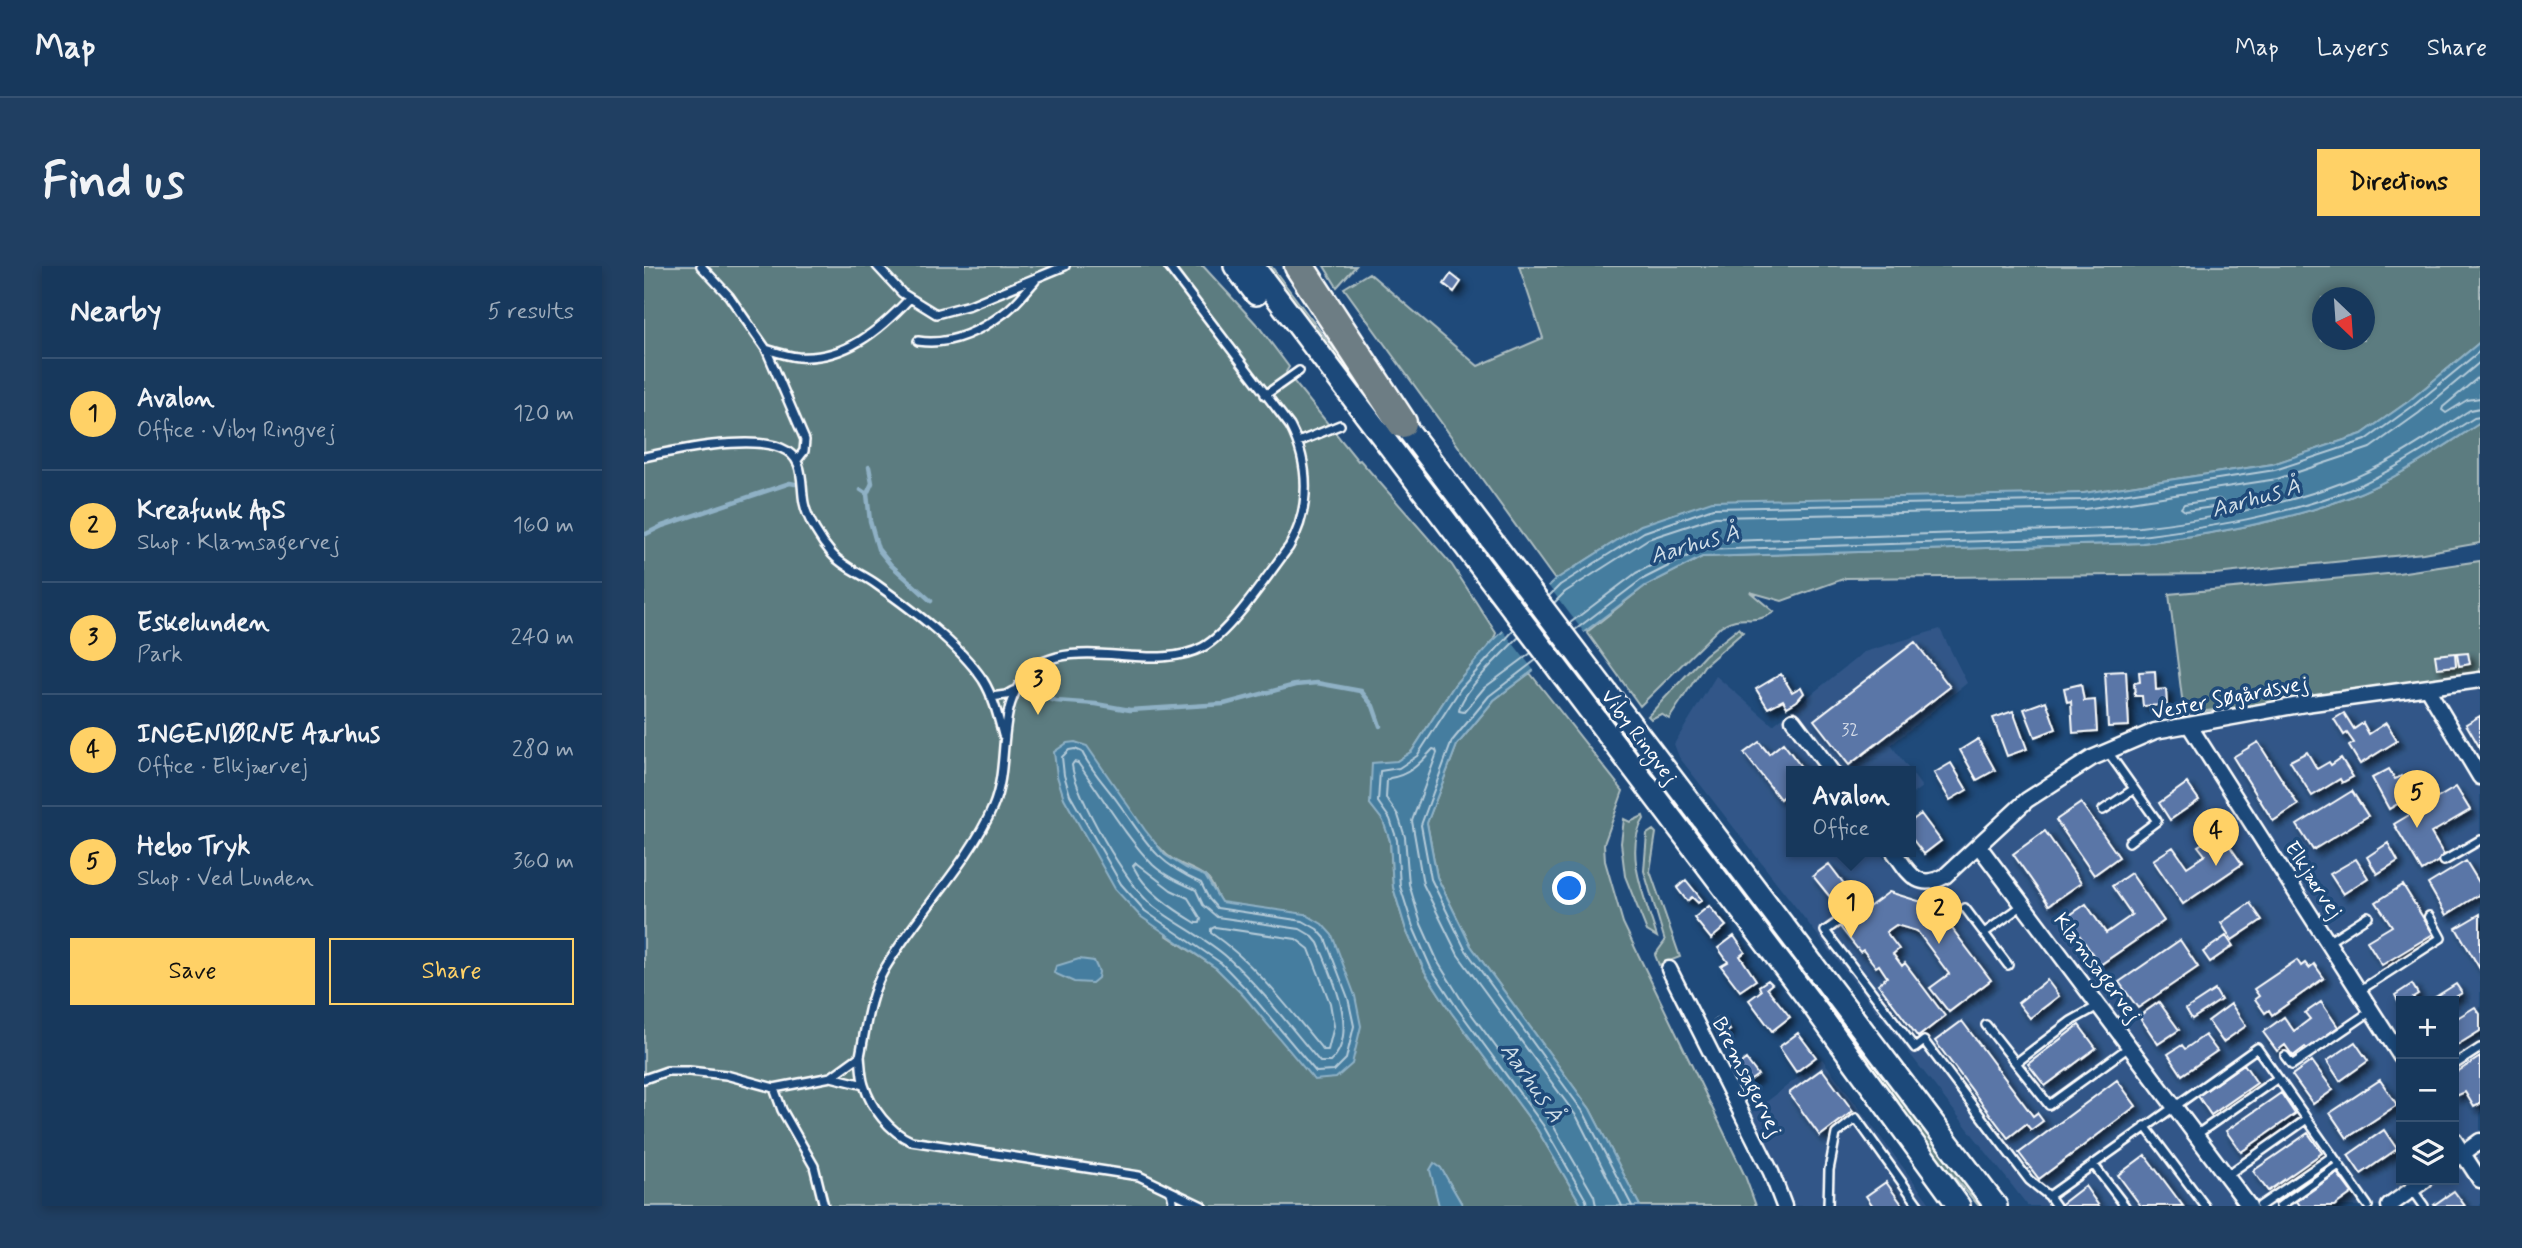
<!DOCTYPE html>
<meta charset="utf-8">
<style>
body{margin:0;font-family:Mynerve,sans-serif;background:#203f62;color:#f1f3f6}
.controls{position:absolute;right:21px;bottom:21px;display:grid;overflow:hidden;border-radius:0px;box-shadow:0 4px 10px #0003}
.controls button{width:63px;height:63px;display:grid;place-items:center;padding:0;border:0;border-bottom:2px solid #365272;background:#17385c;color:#f1f3f6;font:35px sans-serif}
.compass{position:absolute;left:1668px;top:21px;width:63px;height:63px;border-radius:50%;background:#17385c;box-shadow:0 4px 10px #0003;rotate:155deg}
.you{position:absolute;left:926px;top:623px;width:24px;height:24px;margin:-18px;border:5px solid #fff;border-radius:50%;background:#1a73e8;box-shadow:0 0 0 10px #1a73e833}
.badge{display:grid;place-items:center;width:46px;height:46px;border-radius:50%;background:#ffd166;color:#111;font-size:23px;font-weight:700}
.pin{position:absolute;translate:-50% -58px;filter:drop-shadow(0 2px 4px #0008)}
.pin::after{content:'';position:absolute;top:37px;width:24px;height:21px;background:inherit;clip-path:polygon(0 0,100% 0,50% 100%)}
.popup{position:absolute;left:1142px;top:500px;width:130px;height:91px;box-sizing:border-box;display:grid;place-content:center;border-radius:0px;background:#17385c;filter:drop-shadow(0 2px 5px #0005);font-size:23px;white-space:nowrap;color:#9eacbb}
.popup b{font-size:26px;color:#f1f3f6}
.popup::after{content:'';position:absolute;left:50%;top:100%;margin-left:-14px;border:14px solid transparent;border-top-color:#17385c}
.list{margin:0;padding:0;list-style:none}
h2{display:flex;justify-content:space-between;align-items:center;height:91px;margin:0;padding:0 28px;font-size:30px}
h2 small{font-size:23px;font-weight:400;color:#9eacbb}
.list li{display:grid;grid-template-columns:46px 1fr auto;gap:21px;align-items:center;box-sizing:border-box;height:112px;padding:0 28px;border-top:2px solid #365272}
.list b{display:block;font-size:26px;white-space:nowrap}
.list p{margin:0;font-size:23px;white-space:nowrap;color:#9eacbb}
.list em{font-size:23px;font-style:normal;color:#9eacbb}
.actions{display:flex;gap:14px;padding:21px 28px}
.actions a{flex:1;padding:16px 0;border:2px solid #ffd166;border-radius:0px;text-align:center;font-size:24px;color:#ffd166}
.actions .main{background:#ffd166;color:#111}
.icon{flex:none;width:38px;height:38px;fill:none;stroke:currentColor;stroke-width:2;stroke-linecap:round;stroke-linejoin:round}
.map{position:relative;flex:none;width:1836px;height:940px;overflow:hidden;border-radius:0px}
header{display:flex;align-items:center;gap:42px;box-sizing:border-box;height:98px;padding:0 35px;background:#17385c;border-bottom:2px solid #365272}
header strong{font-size:33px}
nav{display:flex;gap:38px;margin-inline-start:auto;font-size:24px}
.intro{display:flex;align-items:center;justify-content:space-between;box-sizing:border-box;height:168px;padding:0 42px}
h1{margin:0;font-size:49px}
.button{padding:18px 32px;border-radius:0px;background:#ffd166;color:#111;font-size:24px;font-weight:700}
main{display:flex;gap:42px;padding:0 42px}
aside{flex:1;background:#17385c;border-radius:0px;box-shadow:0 4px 10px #0003}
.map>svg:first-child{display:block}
</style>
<header>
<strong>Map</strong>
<nav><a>Map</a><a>Layers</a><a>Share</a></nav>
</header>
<div class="intro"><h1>Find us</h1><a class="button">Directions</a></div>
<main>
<aside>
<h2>Nearby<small>5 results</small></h2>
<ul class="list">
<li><span class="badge">1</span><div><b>Avalon</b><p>Office · Viby Ringvej</p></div><em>120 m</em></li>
<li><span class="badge">2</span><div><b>Kreafunk ApS</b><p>Shop · Klamsagervej</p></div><em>160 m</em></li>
<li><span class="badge">3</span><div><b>Eskelunden</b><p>Park</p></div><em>240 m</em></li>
<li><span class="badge">4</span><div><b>INGENIØRNE Aarhus</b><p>Office · Elkjærvej</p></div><em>280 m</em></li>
<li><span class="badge">5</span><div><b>Hebo Tryk</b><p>Shop · Ved Lunden</p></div><em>360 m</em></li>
</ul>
<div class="actions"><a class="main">Save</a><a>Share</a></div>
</aside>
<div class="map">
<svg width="1836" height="940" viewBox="0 0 1836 940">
<defs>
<filter id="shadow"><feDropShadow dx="5" dy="5" stdDeviation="3.5" flood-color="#0009"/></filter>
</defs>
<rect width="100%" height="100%" fill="#1f4a7a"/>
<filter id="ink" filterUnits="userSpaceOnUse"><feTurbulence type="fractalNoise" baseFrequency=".0143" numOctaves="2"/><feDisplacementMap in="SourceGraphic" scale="14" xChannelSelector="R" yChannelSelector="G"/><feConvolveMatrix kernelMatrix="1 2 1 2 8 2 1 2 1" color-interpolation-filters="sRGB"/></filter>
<g filter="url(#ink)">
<path fill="#315788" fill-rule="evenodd" d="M 1296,363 L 1323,417 L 1247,479 L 1278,521 L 1267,529 L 1266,506 L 1148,506 L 1148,586 L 1235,586 L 1267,623 L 1392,516 L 1457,479 L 1540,448 L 1836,409 L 1836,940 L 1384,940 L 1035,491 L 1030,478 L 1072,410 L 1129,459 L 1220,386 ZM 1757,735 L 1810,735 L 1810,914 L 1757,914 Z
M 1178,793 L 1288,940 L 1133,940 L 1108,847 Z"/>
<path fill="#5b7b80" stroke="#adbdc0" stroke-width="2" fill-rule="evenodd" d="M 0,0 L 559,0 L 615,61 L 645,101 L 642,106 L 714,195 L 716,194 L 808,299 L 852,367 L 849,375 L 811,418 L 768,485 L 753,495 L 726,538 L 740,555 L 746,575 L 749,621 L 762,664 L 781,706 L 807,746 L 893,863 L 938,940 L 819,940 L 797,903 L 797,940 L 0,940 ZM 517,583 C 530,599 548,600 562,611 C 570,617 571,629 577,636 L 599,729 L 572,702 L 522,669 Z
M 622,0 L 627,0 L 891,350 L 888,352 Z
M 680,0 L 712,0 L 693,21 Z
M 875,0 L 1836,0 L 1836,76 L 1765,135 L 1718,168 L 1629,198 L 1440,227 L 997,259 L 911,314 L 700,22 L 725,7 L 834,100 L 899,72 ZM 1678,32 L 1720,32 L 1720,74 L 1678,74 Z
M 1836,157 L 1836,277 L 1779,287 L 1571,308 L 1202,312 L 1138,335 L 1106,326 L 1130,346 C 1109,361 1099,346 1077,360 L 996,440 L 943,366 L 1001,320 L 1058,291 L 1498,277 C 1569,268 1639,256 1706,231 C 1753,213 1794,184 1836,157 Z
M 1836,295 L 1836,409 L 1540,448 L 1525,328 L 1754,307 Z
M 1095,362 L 1099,366 L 1060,400 L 1025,453 L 1017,448 L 1007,453 L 1004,450 L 1061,389 Z
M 910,374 L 1340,940 L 1335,940 L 1285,882 L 906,378 Z
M 886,407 L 979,525 L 960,578 L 961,595 L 979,657 L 1101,910 L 1112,940 L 996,940 L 946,843 L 827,680 L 793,611 L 783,557 L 813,479 L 850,434 Z
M 999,550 L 1000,553 C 978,585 1003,637 1013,671 L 1003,665 L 981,610 L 977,577 L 980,553 L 986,556 Z
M 1009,564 L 1012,567 L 1006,605 L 1036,691 L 1015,699 L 1011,689 L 1021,675 L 1000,605 L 1003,568 Z"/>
<path fill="#457d9f" stroke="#8fb1c5" stroke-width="2" d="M 1836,76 L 1836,157 C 1794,184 1753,213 1706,231 C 1639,256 1569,268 1498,277 L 1058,291 L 1001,320 L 850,434 L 813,479 L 783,557 L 793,611 L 827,680 L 946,843 L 996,940 L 938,940 L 893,863 L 807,746 L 781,706 L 762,664 L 749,621 L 746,575 L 739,555 L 726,538 L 728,497 L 753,495 L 768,485 L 811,418 L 849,375 L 911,314 L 997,259 L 1068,235 L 1440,227 L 1629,198 L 1718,168 L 1765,135 Z
M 431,476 L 443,480 L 501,564 L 521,589 L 542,602 L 561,610 L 577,636 L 661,648 L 678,658 L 688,669 L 711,730 L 717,760 L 708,798 L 692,812 L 670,814 L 599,729 L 572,702 L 496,650 L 471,623 L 420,532 L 413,510 L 410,486 L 423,477 Z
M 435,693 L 450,695 L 455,706 L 454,712 L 448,717 L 430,716 L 410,707 L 412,700 Z
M 790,897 L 797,902 L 819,940 L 795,940 L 786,904 Z"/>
<path fill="#1f4a7a" d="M 903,318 L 942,369 L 892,407 L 857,362 Z"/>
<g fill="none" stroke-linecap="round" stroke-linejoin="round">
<path stroke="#b5cbd9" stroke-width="2" d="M 1836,110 L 1799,141 L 1798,144 L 1802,147 L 1823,134 L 1836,132
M 1575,233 L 1579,236 L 1576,240 L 1541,245 L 1537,242 L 1540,238 Z
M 905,330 L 916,319 L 1000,266 L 1069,242 L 1440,234 L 1631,204 L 1722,174 L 1769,140 L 1836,85
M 910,337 L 921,326 L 1004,273 L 1071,251 L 1441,243 L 1633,213 L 1726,182 L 1775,147 L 1836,96
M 926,357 L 992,307 L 1055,276 L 1496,261 C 1566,253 1635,241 1700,216 C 1746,198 1785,170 1826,144 L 1836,142
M 870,364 L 817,422 L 773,490 L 755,502 L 736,505 L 734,536 L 746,553 L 753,574 L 756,620 L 769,661 L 787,702 L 813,742 L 899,859 L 942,934 L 943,940
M 931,364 L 997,314 L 1056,284 L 1497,270 C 1567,261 1639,250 1705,224 C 1749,205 1789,178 1830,152 L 1836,151
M 875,371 C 860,386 817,426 815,445 L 820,446 L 840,422 L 887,387
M 892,394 L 845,430 L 808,475 L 777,559 L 787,613 L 821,683 L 940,847 L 988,940
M 431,483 L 438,486 C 447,504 461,519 473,535 C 502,575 509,595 557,617 L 565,633 L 573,642 L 659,655 L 673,663 L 681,672 L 704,732 L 710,760 L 702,793 L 690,805 L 672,806 L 604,725 L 577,697 L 501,645 L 477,618 L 426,529 L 420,509 L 418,491 L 425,484 Z
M 430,496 L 434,497 C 458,530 481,570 509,599 C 521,610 537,617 552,624 L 559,639 L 573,651 L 656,663 L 668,670 L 674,677 C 687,708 717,768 686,796 L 676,796 C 646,761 618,723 584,692 C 562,672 533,659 509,640 C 484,621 431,530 428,499 Z
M 492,597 L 527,624 L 544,632 L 557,653 L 556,657 L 552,657 C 529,643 501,625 489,600 Z
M 571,661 L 652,673 L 665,683 L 686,737 L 690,760 L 684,784 L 679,784 C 644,742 612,698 567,667 L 567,663 Z
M 952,940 L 950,930 L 906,854 L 820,738 L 795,698 L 777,658 L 765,618 L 761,571 L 754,549 L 742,532 L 743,514 L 746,512 C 766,509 776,497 789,483 L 792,484 L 793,487 L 768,555 L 779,618 L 814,689 L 933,851 L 978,940"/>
<path stroke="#8fb1c5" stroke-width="4.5" d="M 217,224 L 223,228 L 226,255 L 234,283 L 247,299 L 287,335
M 223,228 L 228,217 L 225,201
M 0,269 L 18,260 L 146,217 L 151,218
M 391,429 L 412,435 L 452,438 L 486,444 L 580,438 L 651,419 L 673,417 L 717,425 L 729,440 L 736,460"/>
</g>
<path fill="#5a76a7" stroke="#fff" stroke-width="2" filter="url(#shadow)" d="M 807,8 L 817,16 L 810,26 L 800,18 Z
M 1271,376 L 1306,421 L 1205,499 L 1170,454 Z
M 1811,387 L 1812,400 L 1793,402 L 1791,389 Z
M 1824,387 L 1826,398 L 1815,400 L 1813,388 Z
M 1482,405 L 1485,460 L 1464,461 L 1461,406 Z
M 1511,405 L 1512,424 L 1522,423 L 1523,439 L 1499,440 L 1498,430 L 1491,430 L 1490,417 L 1496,416 L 1495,406 Z
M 1137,408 L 1148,426 L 1157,421 L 1160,427 L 1153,435 L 1143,441 L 1139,434 L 1124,442 L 1112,423 Z
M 1437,418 L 1440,435 L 1451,434 L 1453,465 L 1429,467 L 1427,435 L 1423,436 L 1420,422 Z
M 1402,435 L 1412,463 L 1391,471 L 1380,443 Z
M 1369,445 L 1383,483 L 1363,490 L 1349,452 Z
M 1700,447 L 1710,463 L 1719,457 L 1725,468 L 1742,457 L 1753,475 L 1716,498 L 1705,480 L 1710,477 L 1703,467 L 1700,469 L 1690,453 Z
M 1836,450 L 1836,482 L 1822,458 Z
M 1334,473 L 1351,504 L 1333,514 L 1316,484 Z
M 1115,476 L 1125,488 L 1139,477 L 1161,506 L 1148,506 L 1148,534 L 1142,528 L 1136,533 L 1100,487 Z
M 1614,476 L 1654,539 L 1629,555 L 1589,491 Z
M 1663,486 L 1673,503 L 1685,496 L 1687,499 L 1697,492 L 1709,511 L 1698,517 L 1696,513 L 1668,530 L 1646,495 Z
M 1307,497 L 1323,524 L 1306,534 L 1290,507 Z
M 1745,503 L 1751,513 L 1758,510 L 1765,522 L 1758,526 L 1762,533 L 1745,543 L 1728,512 Z
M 1543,517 L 1555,534 L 1526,554 L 1515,537 Z
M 1812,521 L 1826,544 L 1787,567 L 1801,591 L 1778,605 L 1750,558 Z
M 1708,525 L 1724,550 L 1669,584 L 1653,559 Z
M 1437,537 L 1475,591 L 1450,609 L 1412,554 Z
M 1277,548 L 1297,575 L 1280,588 L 1266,570 L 1266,556 Z
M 1401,565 L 1437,617 L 1405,639 L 1369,588 Z
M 1576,566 L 1598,598 L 1539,638 L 1509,594 L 1529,581 L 1543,601 L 1561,589 L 1554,580 Z
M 1744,577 L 1754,595 L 1733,608 L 1723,591 Z
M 1712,593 L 1724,612 L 1699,628 L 1686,608 Z
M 1822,595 L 1836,618 L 1836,628 L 1802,649 L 1784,618 Z
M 1185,598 L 1201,619 L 1186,631 L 1169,610 Z
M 1487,607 L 1520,655 L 1456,699 L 1423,651 L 1442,638 L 1462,667 L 1488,649 L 1468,620 Z
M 1042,614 L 1058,634 L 1054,637 L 1048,631 L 1043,635 L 1033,622 Z
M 1759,619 L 1789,668 L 1738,699 L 1723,675 L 1748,660 L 1732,636 Z
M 1245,626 L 1291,640 L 1347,714 L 1305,746 L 1286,722 L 1305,708 L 1273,665 L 1252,659 L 1242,666 L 1255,683 L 1249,688 L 1258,700 L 1261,697 L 1301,750 L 1274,771 L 1234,718 L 1243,711 L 1235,699 L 1232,701 L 1219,684 L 1216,686 L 1197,662 Z
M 1606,637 L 1618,654 L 1588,674 L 1577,657 Z
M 1065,640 L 1082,660 L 1067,673 L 1050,652 Z
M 1836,648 L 1836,703 L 1812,662 Z
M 1090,670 L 1101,686 L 1096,690 L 1112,714 L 1096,725 L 1077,700 L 1084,696 L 1074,682 Z
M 1582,670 L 1589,680 L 1566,696 L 1559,686 Z
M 1536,674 L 1554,701 L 1494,742 L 1475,716 Z
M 1653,694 L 1657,700 L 1661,697 L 1665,702 L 1670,698 L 1680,712 L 1628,749 L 1625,744 L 1621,747 L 1611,733 L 1615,730 L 1610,723 Z
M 1124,714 L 1128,718 L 1123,722 L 1146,751 L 1128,765 L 1105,734 L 1117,725 L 1115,720 Z
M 1403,714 L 1415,730 L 1386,752 L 1374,737 Z
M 1768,718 L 1774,728 L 1769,731 L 1772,735 L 1757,735 L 1757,740 L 1751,729 Z
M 1812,718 L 1818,727 L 1805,735 L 1785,735 Z
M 1571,724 L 1577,734 L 1548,753 L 1542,743 Z
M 1515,736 L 1535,764 L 1514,778 L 1495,750 Z
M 1677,736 L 1694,761 L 1663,783 L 1661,781 L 1649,790 L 1641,779 L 1633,785 L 1619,766 L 1640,751 L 1650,765 L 1666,753 L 1661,747 Z
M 1587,738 L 1602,760 L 1579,776 L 1564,755 Z
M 1831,741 L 1836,748 L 1836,765 L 1810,781 L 1810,754 Z
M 1076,751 L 1086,764 L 1077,771 L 1067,758 Z
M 1318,755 L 1389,850 L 1393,847 L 1399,855 L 1387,864 L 1382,858 L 1364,872 L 1291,775 Z
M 1435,759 L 1452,782 L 1401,820 L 1384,798 Z
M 1154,767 L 1172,791 L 1152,806 L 1135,781 Z
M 1561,769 L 1573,785 L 1538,809 L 1524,788 L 1538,779 L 1541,783 Z
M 1711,776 L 1724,795 L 1696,815 L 1683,795 Z
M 1836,791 L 1836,838 L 1830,841 L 1821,826 L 1810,831 L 1810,808 Z
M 1102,793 L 1114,809 L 1104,816 L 1092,801 Z
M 1668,795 L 1689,824 L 1669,838 L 1648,809 Z
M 1600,798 L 1613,817 L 1567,849 L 1554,830 Z
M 1178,803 L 1209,845 L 1176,870 L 1145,827 Z
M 1473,814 L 1492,840 L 1395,913 L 1375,887 Z
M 1736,814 L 1753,839 L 1703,872 L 1686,847 Z
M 1637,827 L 1651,848 L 1597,886 L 1582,865 Z
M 1740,864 L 1753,883 L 1717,908 L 1704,889 Z
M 1664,867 L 1678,887 L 1624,925 L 1609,905 Z
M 1501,889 L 1539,940 L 1497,940 L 1474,909 Z
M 1693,907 L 1708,927 L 1690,940 L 1656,940 L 1653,935 Z
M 1242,916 L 1259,940 L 1229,940 L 1222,930 Z
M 1441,920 L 1455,940 L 1415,940 Z
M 1810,925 L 1821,940 L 1791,940 L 1790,939 Z"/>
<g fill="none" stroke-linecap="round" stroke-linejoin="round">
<g stroke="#fff" stroke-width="12">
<path id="lane" d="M 57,0 L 85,30 L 122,83 L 161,174 L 160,185 L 153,194
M 233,0 L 258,27 L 292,48 L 326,39 L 421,0
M 274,75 C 305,80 336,65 360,47 C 372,39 381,26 391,15
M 122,83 C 132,86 143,90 154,91 C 201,94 236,64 266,32
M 621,129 L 655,105
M 654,176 L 696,159
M 0,191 C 34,184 105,169 137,182 C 162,192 156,216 160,237 C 163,253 177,275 188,288 C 199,301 218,308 232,318 C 267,343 314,377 339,414 C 349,430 354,450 359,469
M 347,431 L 362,429 L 369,425
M 1464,486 L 1513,555 L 1485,576
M 1459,544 L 1490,523
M 1800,595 L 1836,574
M 1321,642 L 1364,699
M 1198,653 L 1181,665 L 1271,782 L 1280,775 L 1385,914 L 1405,930 L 1412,940
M 1340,667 L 1379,639
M 1684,676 L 1724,650
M 1715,725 L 1797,672 L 1785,650
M 1342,759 L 1405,839 L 1485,781
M 216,790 C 217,799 217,810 220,819 C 227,842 246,866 267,875 L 495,910 L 558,940
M 1641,790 L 1648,799 L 1727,745
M 1372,797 L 1427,755 L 1454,740
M 1810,799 L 1836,782
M 187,811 L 220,819
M 0,813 L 23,805 L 45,805 L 82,809 L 130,822 L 187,811 L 216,790 C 222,761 225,730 240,704 C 271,650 325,597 349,541 C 369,493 347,435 393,399 C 399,395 406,393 413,391 C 459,380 518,403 559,381 C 587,366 625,307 645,281 C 667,243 666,198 646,160 L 524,0
M 130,822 L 138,844 L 170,900 L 180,940
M 1501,860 L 1561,940
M 1552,869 L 1634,812
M 1449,898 L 1481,940
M 1582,910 L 1663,853
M 1768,923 L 1780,940
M 1405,930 L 1613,782 L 1724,940
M 527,940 L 529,935 L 527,926
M 1184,940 L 1185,904 L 1192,868 L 1212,852 L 1275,940
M 1616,940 L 1689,890
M 1636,940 L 1695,899"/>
</g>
<g stroke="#fff" stroke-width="19">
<path id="street" d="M 1783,422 L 1836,511
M 1149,454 L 1188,506
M 1545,459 L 1757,791
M 1334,579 L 1605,940
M 1250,586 C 1265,607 1273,625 1301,610 L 1383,534 L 1448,492 L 1511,465 L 1661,438 L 1836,414
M 1025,703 L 1127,906 L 1140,940
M 1810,874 L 1836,914
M 1810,894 L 1836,875
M 1745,940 L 1781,914"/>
</g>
<g stroke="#fff" stroke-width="26">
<path id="secondary" d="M 591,0 L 612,28
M 609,0 L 1165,734 L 1315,940
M 751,147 L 1352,940"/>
</g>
<g stroke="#fff" stroke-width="33">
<path id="highway" d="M 655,0 L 758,157"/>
</g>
<use href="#lane" stroke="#1f4a7a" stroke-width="7"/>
<use href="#street" stroke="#1f4a7a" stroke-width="14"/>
<use href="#secondary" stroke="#1f4a7a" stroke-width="21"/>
<use href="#highway" stroke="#6d7d84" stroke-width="28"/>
</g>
</g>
<g text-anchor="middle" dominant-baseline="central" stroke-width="7" stroke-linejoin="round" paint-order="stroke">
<g font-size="18" fill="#d6dde9">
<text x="1206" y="464">32</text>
</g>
<g font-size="21" fill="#fff" stroke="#1f4a7a">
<text transform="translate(1586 432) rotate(-11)">Vester Søgårdsvej</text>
<text transform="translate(995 471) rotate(53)">Viby Ringvej</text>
<text transform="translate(1669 614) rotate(57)">Elkjærvej</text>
<text transform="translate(1453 702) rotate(53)">Klamsagervej</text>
<text transform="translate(1103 811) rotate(63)">Bremsagervej</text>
</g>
<g font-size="23" font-style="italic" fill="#d0dee7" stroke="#1f4a7a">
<text transform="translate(1612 233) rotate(-16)">Aarhus Å</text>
<text transform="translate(1051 279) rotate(-16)">Aarhus Å</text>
<text transform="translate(887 817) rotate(55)">Aarhus Å</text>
</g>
</g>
</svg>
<div class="controls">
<button>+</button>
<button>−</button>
<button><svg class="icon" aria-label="layers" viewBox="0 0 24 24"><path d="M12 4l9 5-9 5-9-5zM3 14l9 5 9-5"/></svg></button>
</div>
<svg class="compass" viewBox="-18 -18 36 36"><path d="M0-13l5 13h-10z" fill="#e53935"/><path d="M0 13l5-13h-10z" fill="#9eacbb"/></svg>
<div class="you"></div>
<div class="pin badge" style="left:1207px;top:672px">1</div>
<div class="popup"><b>Avalon</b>Office</div>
<div class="pin badge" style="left:1295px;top:678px">2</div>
<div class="pin badge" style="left:394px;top:449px">3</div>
<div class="pin badge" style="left:1572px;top:600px">4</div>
<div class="pin badge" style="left:1773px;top:562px">5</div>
</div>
</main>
